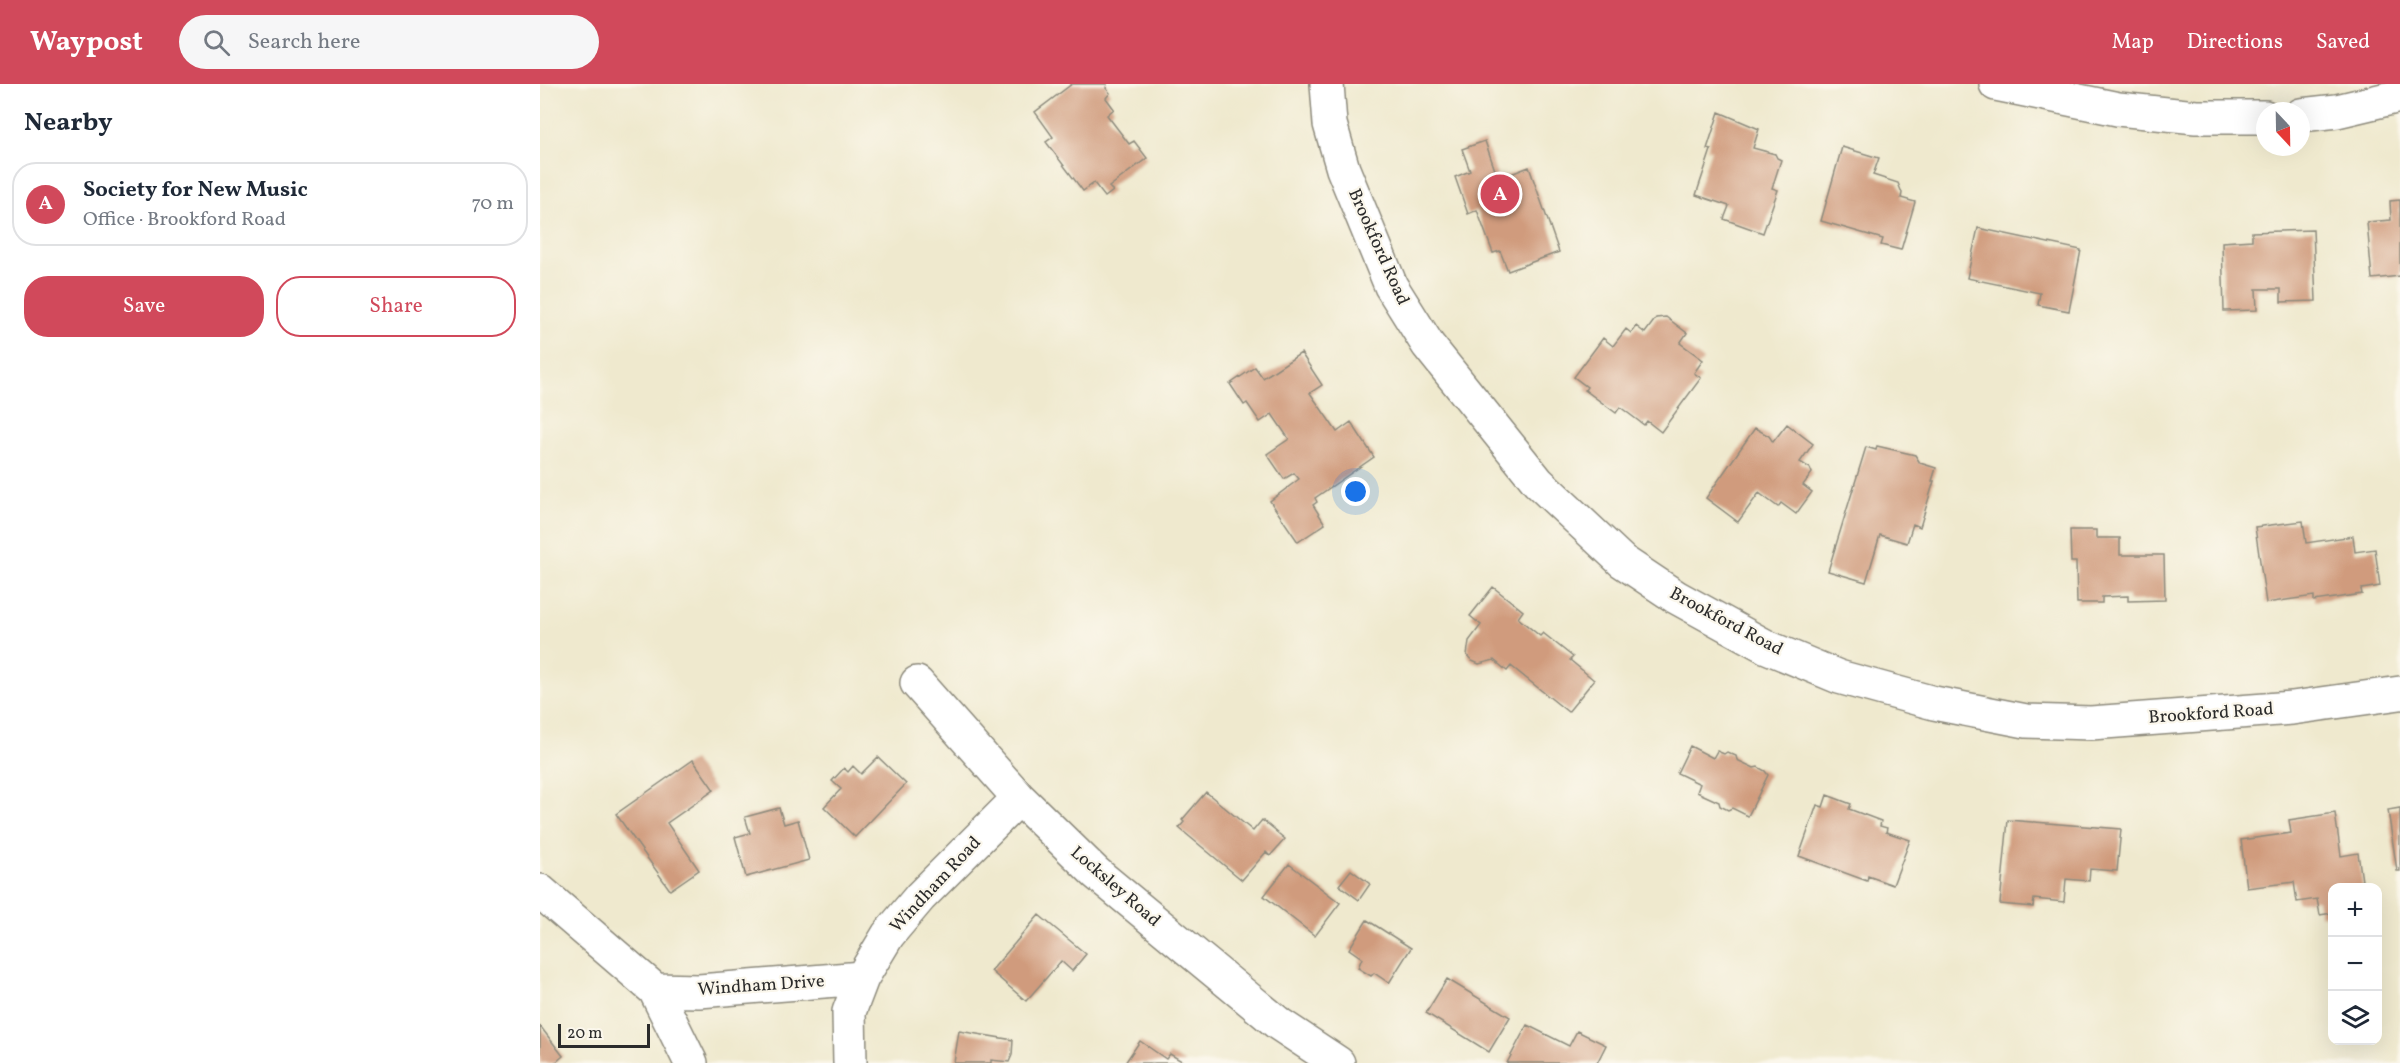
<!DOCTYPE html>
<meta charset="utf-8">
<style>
body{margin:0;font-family:Vollkorn,serif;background:#f6f6f7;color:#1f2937}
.controls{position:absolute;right:18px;bottom:18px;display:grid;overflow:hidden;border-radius:12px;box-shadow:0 6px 24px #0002}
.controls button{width:54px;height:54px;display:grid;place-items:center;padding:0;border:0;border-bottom:2px solid #e0e1e3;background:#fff;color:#1f2937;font:30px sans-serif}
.compass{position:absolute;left:1716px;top:18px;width:54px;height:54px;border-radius:50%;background:#fff;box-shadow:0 6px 24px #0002;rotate:158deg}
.scale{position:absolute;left:18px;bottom:15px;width:92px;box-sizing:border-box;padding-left:6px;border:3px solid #2b2b2b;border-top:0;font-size:16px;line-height:21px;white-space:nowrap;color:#2b2b2b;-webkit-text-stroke:4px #fbf7ec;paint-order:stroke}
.you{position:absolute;left:816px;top:408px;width:21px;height:21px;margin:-15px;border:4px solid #fff;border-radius:50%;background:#1a73e8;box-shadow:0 0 0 9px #1a73e833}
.badge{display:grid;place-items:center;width:39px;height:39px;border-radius:50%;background:#d1495b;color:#fff;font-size:20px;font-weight:700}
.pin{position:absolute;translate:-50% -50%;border:3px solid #fff;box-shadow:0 2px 6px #0006}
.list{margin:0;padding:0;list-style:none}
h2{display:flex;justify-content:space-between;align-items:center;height:78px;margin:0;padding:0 24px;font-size:26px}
h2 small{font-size:20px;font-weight:400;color:#747a83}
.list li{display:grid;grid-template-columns:39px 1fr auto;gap:18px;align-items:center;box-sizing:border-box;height:84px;margin:0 12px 12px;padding:0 12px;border:2px solid #e0e1e3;border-radius:24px}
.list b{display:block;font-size:22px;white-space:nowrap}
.list p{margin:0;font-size:20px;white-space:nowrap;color:#747a83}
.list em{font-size:20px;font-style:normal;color:#747a83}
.actions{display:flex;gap:12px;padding:18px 24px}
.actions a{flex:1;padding:14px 0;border:2px solid #d1495b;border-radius:24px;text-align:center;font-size:21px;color:#d1495b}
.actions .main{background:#d1495b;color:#fff}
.icon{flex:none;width:33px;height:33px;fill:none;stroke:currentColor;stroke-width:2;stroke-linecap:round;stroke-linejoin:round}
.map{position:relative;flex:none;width:1860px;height:979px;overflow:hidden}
header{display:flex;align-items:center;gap:36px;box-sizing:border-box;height:84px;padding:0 30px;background:#d1495b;color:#fff}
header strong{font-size:28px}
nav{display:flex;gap:33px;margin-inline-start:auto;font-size:21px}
.search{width:420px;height:54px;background:#f6f6f7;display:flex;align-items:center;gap:15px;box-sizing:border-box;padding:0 21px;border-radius:33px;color:#747a83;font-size:22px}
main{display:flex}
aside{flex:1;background:#fff}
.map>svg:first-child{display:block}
</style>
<header>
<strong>Waypost</strong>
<div class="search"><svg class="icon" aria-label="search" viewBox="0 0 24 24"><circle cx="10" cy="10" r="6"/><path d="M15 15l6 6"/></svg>Search here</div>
<nav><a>Map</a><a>Directions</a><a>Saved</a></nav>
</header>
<main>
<aside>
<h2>Nearby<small></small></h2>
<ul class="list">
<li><span class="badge">A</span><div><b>Society for New Music</b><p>Office · Brookford Road</p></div><em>70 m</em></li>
</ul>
<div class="actions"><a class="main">Save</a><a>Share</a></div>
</aside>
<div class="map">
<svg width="1860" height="979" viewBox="0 0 1860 979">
<rect width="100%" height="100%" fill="#fbf7ec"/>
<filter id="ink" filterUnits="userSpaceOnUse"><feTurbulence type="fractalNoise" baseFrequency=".0167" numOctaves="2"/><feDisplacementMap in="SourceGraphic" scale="12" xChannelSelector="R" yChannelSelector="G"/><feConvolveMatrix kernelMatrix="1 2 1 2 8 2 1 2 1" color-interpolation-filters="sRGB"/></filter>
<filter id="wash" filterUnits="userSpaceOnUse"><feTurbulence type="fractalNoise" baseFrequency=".008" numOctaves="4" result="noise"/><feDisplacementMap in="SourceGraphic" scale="24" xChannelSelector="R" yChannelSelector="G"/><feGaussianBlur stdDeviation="1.35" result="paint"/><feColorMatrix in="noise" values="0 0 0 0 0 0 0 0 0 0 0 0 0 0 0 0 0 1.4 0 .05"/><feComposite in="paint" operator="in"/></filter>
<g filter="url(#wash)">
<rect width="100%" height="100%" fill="#efe9ce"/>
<g id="blocks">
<path fill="#d09b7d" d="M 532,0 L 567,0 L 566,4 L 570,9 L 566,14 L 574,25 L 567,31 L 589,60 L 594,57 L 607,74 L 569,103 L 573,107 L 565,113 L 554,99 L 543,107 L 506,58 L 513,53 L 495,28 Z
M 1179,28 L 1219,45 L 1213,64 L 1235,70 L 1237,74 L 1241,76 L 1232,104 L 1238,106 L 1223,149 L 1184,135 L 1189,122 L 1156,111 L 1171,66 L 1167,65 Z
M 945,57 L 958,95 L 989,83 L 1019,168 L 968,187 L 960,167 L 953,169 L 937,126 L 928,130 L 915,93 L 930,87 L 922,65 Z
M 1302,63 L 1339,74 L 1333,91 L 1358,99 L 1362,109 L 1361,114 L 1375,118 L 1361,166 L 1341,161 L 1343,155 L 1281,137 Z
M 1860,116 L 1860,192 L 1832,195 L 1827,138 L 1851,136 L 1850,117 Z
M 1438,144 L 1541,166 L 1529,227 L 1498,221 L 1500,209 L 1427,194 Z
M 1773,146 L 1776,217 L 1741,218 L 1741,205 L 1716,205 L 1717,226 L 1684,227 L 1682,158 L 1712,156 L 1712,148 Z
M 1126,233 L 1147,249 L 1140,259 L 1163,276 L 1154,289 L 1161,294 L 1121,348 L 1107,337 L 1104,341 L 1080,323 L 1076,329 L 1045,306 L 1047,303 L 1034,293 L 1063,254 L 1073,262 L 1086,245 L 1091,249 L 1096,242 L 1105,249 L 1116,234 Z
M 761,269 L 782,301 L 770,309 L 797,348 L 811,338 L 834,373 L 775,414 L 777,418 L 773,421 L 785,440 L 758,458 L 730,417 L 759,395 L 754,389 L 744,395 L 727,370 L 749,355 L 732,330 L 720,338 L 707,319 L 704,321 L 690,300 L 715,283 L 723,294 Z
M 1247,340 L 1273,360 L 1260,378 L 1270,384 L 1272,389 L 1263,401 L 1272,408 L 1256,430 L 1241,419 L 1238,423 L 1219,409 L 1198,438 L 1166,414 L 1215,344 L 1229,352 L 1233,358 Z
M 1337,362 L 1375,371 L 1380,379 L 1396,384 L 1392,397 L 1394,397 L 1380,443 L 1373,440 L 1367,459 L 1340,451 L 1326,498 L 1288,487 L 1326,363 L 1336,366 Z
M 1763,437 L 1766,459 L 1813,452 L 1815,468 L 1835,465 L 1840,502 L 1821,505 L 1822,510 L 1774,517 L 1774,512 L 1726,519 L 1715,443 Z
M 1530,446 L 1556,446 L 1556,454 L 1580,454 L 1580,471 L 1624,471 L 1625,516 L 1588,517 L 1588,512 L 1562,513 L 1562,519 L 1537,519 L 1536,478 L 1531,478 Z
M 953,503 L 983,527 L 978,534 L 1000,552 L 1003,549 L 1033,573 L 1030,576 L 1054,596 L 1028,628 L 971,582 L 967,587 L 954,576 L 939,580 L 932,577 L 927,571 L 929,557 L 941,541 L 930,532 Z
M 1150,662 L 1173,674 L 1177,667 L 1184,670 L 1187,668 L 1196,672 L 1197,676 L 1214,684 L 1218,683 L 1225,687 L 1228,691 L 1208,732 L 1192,724 L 1188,726 L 1180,722 L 1179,718 L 1157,708 L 1160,700 L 1137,689 Z
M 338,673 L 366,700 L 315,753 L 284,723 L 301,705 L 292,697 L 304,684 L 308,688 L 313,682 L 321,690 Z
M 153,676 L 174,706 L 127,739 L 159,786 L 130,806 L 76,730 Z
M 666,708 L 713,747 L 722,736 L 745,755 L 730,772 L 726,768 L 702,796 L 639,744 L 644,738 L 642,736 Z
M 1287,711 L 1311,720 L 1309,725 L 1341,737 L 1340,742 L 1347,744 L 1346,748 L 1370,756 L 1353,801 L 1328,792 L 1327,797 L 1259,772 L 1277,721 L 1283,723 Z
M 239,724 L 244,740 L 258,736 L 269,776 L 206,793 L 195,753 L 210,749 L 205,733 Z
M 1860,724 L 1860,787 L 1857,787 L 1848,726 Z
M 1795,729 L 1801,772 L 1818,769 L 1823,804 L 1792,804 L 1792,829 L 1780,831 L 1777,815 L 1757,818 L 1754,798 L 1707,804 L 1701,756 L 1751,749 L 1749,736 Z
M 1468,736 L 1581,745 L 1577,787 L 1550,785 L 1549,797 L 1526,795 L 1524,818 L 1494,815 L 1493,823 L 1460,820 Z
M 749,780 L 800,819 L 775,852 L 724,812 Z
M 811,786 L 830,800 L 819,816 L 799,801 Z
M 499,831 L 546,870 L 532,887 L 521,877 L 486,917 L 451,887 Z
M 827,836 L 871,864 L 849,899 L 834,889 L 831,892 L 818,884 L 822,874 L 809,865 Z
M 907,895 L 970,933 L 949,968 L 886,929 Z
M 987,941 L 1029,962 L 1037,947 L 1066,961 L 1057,979 L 967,979 Z
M 0,942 L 23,972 L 15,979 L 0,979 Z
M 419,947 L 473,956 L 472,971 L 469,978 L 451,976 L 451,979 L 414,979 Z
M 600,957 L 626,975 L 630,970 L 645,979 L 585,979 Z"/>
</g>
</g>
<g filter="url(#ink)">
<use href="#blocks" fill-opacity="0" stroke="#8d8a7c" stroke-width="1.5"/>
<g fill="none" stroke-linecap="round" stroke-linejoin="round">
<g stroke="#8d8a7c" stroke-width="36">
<path id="minor" d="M 787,0 L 790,40 L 803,85 L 851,202 L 888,261 L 998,398 L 1082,477 L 1136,513 L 1227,563 L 1299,593 L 1394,619 L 1486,637 L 1551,639 L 1752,624 L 1860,609
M 1456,0 L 1578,25 L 1656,33 L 1725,33
M 1761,31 L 1797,27 L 1860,12
M 377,599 L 479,714 L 556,789 L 739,940 L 798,979
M 0,807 L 115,906 L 151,979
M 115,906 L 159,907 L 322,894
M 310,979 L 309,928 L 322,894 L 348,851 L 380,813 L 479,714"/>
</g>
<use href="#minor" stroke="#fff" stroke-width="33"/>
</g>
</g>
<g text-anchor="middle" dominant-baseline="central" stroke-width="4.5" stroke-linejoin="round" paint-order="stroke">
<g font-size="18" fill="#2b2b2b" stroke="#fbf7ec">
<text transform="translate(838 163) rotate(66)">Brookford Road</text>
<text transform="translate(1186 538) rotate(28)">Brookford Road</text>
<text transform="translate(1671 630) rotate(-4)">Brookford Road</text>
<text transform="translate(396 801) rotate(-47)">Windham Road</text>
<text transform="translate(575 803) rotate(41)">Locksley Road</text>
<text transform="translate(221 902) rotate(-4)">Windham Drive</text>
</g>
</g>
</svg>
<div class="controls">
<button>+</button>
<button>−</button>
<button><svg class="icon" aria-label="layers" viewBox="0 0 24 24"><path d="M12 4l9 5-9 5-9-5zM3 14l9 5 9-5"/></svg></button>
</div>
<svg class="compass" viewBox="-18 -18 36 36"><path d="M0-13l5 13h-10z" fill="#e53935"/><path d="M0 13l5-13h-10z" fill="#747a83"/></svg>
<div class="scale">20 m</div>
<div class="you"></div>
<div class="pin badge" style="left:960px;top:110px">A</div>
</div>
</main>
